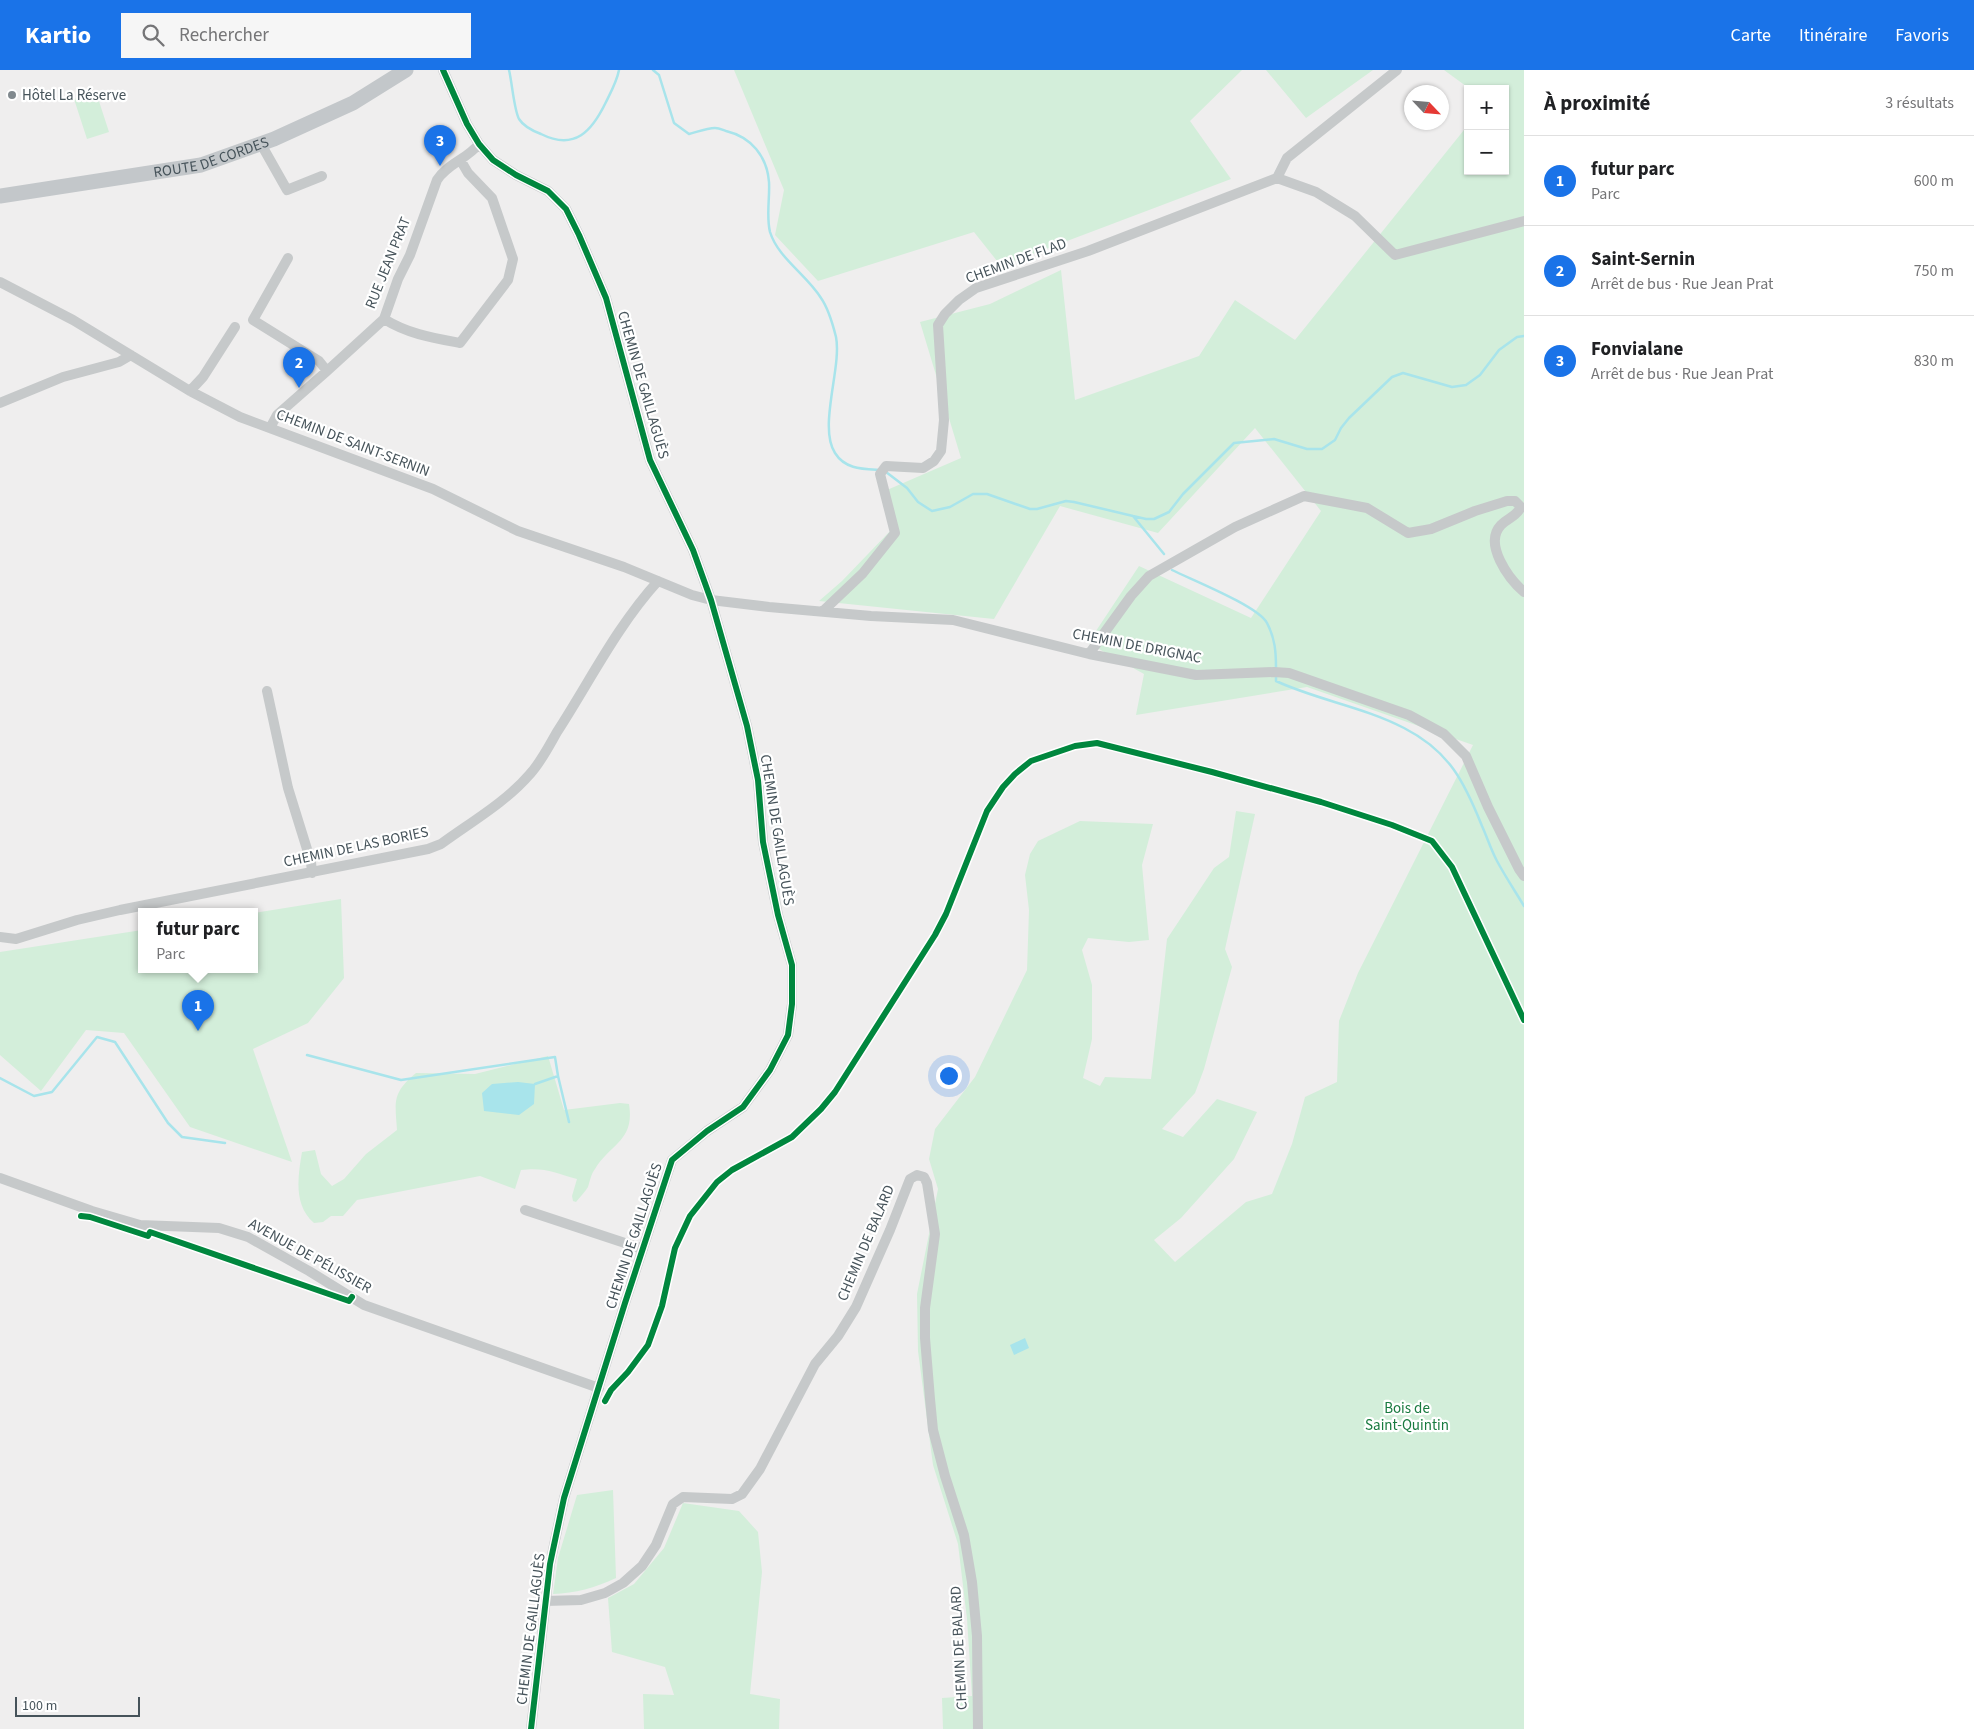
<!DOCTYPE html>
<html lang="fr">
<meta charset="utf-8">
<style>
body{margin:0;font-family:"Source Sans 3",sans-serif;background:#f6f6f6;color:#202124}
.controls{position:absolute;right:15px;top:15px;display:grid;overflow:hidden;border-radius:0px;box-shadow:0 1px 4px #0004}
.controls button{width:45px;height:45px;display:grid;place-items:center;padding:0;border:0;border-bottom:1px solid #e0e0e0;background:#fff;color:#202124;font:25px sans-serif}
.compass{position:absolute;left:1404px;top:15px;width:45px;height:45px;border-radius:50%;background:#fff;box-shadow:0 1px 4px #0004;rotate:116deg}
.scale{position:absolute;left:15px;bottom:12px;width:125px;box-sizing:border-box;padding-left:5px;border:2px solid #46535a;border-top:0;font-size:14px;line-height:18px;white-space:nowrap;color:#46535a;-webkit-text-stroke:4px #fff;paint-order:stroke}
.you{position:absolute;left:948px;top:1005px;width:18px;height:18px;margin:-12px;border:4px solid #fff;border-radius:50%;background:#1a73e8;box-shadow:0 0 0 8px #1a73e833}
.badge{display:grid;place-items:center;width:32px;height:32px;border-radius:50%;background:#1a73e8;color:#fff;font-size:16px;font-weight:700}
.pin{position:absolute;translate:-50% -41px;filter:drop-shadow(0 1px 2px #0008)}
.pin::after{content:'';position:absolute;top:26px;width:18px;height:15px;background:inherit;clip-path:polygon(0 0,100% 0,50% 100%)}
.popup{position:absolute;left:138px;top:838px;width:120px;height:65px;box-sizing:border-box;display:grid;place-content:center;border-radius:0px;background:#fff;filter:drop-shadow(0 1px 4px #0005);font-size:16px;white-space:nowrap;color:#757577}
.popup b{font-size:19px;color:#202124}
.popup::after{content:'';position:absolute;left:50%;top:100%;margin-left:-10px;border:10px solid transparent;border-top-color:#fff}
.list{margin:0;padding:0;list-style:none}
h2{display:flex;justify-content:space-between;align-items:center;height:65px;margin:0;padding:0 20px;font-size:21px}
h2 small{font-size:16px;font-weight:400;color:#757577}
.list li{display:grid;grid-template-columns:32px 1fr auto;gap:15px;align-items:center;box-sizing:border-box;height:90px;padding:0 20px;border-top:1px solid #e0e0e0}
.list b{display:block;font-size:19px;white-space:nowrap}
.list p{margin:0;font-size:16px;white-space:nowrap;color:#757577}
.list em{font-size:16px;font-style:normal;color:#757577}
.icon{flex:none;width:28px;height:28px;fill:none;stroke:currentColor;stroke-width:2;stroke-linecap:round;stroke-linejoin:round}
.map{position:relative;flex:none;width:1524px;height:1659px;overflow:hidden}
header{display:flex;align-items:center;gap:30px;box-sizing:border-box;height:70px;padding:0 25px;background:#1a73e8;color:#fff}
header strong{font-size:24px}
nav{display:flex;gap:28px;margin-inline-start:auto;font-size:18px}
.search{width:350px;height:45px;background:#f6f6f6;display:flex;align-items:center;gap:12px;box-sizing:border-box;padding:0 18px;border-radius:0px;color:#757577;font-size:19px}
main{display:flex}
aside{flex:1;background:#fff}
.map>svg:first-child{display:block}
</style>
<header>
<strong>Kartio</strong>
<div class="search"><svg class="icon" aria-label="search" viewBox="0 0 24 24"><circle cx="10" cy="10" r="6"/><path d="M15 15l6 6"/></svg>Rechercher</div>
<nav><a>Carte</a><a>Itinéraire</a><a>Favoris</a></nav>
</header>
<main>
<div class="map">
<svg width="1524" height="1659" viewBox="0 0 1524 1659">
<rect width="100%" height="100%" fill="#efeeee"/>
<path fill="#d3eeda" d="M 734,0 L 1242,0 L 1190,51 L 1231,109 L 1001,196 L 974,162 L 818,211 L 775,165 L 784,120 Z
M 1266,0 L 1373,0 L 1306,48 Z
M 1444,0 L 1524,0 L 1524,1659 L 943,1659 L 942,1628 L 972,1626 L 967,1549 L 958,1474 L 933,1395 L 918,1281 L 917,1224 L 938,1119 L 929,1089 L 935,1059 L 975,1007 L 1027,900 L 1029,840 L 1025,805 L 1030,784 L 1038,771 L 1080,751 L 1153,754 L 1142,795 L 1149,870 L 1129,872 L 1088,868 L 1082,880 L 1092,915 L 1092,969 L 1083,1008 L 1100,1016 L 1105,1007 L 1151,1009 L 1167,869 L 1214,798 L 1229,787 L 1236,741 L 1255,744 L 1225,879 L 1232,897 L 1204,999 L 1195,1023 L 1162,1059 L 1183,1067 L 1217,1029 L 1257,1042 L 1234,1089 L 1181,1148 L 1154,1170 L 1175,1192 L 1246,1132 L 1272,1124 L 1292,1074 L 1305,1027 L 1337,1012 L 1339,951 L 1358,903 L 1473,675 L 1307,617 L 1136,645 L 1144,604 L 1088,573 L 1139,496 L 1251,548 L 1321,441 L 1255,358 L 1158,463 L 1060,436 L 994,549 L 819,531 L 842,511 L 893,458 L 887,420 L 961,388 L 920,252 L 990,234 L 1061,200 L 1075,330 L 1199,286 L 1235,230 L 1295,270 L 1468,55 L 1468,101 L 1505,101 L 1505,19 L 1470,19 Z
M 96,22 L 109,62 L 87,69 L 74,29 Z
M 341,829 L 344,908 L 308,953 L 253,979 L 292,1092 L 190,1057 L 124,963 L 86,960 L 41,1021 L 0,985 L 0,882 L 142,860 L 142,900 L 254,900 L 254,843 Z
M 548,986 L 564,1040 L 620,1033 L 629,1034 C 635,1071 611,1073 595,1099 C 591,1104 590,1111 588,1117 C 585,1122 580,1127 576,1132 L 573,1131 L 572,1126 L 577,1109 C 555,1103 545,1097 521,1100 L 515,1119 L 480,1106 L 357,1130 L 343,1146 L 331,1146 L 323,1152 L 314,1153 C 293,1135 298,1106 302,1082 L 315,1080 L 321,1104 L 332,1116 L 344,1109 L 366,1084 L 397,1060 C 395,1031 392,1023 416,1003 L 475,1004 Z
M 613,1420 L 616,1508 C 595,1518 575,1523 553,1524 L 558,1488 L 577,1425 Z
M 683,1433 L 739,1441 L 758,1462 L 762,1502 L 750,1624 L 780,1629 L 779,1659 L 644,1659 L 643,1624 L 674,1625 L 665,1597 L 612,1582 L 608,1528 L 634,1514 L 664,1478 Z"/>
<path fill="#a8e4eb" d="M 518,1012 L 535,1014 L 534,1034 L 519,1045 L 484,1041 L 482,1023 L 492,1014 Z
M 1025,1268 L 1029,1278 L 1014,1285 L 1010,1275 Z"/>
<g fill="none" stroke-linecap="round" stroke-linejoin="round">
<path stroke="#a8e4eb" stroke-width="2.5" d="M 509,0 C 512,12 514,40 519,49 C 524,57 533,61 541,64 C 575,81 592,61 606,32 C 611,22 617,11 619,0
M 653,0 L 659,5 L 674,53 L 689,64 C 697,62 707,58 715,58 C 719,58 723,60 726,61 C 751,67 767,86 769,112 C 770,128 766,146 770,162 C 778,188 807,205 821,228 C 828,238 833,255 836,267 C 842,297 818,357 835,383 C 845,399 862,399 879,400
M 886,402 L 907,418 L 918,432 L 932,441 L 950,437 L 973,424 L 987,424 L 1030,439 L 1037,439 L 1066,431 L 1074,432 L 1133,446 L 1164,484
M 1133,446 L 1146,449 L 1154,449 L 1169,442 L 1183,424 L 1234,373 L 1274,369 L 1307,379 L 1322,379 L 1335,370 L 1341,358 L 1349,348 L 1392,307 L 1403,303 L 1452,317 L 1466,315 L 1480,305 L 1499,280 L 1517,267 L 1524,266
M 1172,500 C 1192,510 1258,536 1267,553 C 1275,568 1276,582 1276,598
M 1276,604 L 1276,611 C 1317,630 1364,637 1404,658 C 1449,681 1464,711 1482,756 C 1487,767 1491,780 1497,791 C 1505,806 1515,821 1524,836
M 307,985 L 401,1010 L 555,987 L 558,1006
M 0,1008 L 34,1026 L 52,1022 L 97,967 L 115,972 L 168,1053 L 182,1067 L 225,1073
M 535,1014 L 558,1006 L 569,1052"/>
<path stroke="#c6c9ca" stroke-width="10" d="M 443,0 L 467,54 L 479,74 L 493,90 L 516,105 L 548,121 L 566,139 L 579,165 L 606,228 L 650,390 L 693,480 L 711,530 L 747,656 L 758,710 L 763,772 L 778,845 L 792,895 L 792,934 L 788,965 L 770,1000 L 743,1037 L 707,1061 L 672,1090 L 625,1233 L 564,1428 L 550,1494 L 531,1659
M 261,74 L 287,120 L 322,106
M 1277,108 L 1316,122 L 1355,146 L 1395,185 L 1524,151
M 288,188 L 253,250 L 319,291 L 327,301
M 0,212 L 73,250 L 190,321 L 240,347 L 433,419 L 518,461 L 624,497 L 692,525 L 711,530 L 769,537 L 871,546 L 953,550 L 1089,584 L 1196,605 L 1274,602 L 1289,603 L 1409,645 L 1444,664 L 1466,686 L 1488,737 L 1519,799 L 1524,806
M 384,249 C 408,264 433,268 460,273 L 508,210 L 513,189 L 492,128 L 468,103 L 461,91
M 190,321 L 203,307 L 235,257
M 0,333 L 63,307 L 119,292 L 131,285
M 270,358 L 277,345 L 327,301 L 384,249 L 398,209 L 410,185 L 437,110 C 447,94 467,89 479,74
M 823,541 L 863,503 L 895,463 L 880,404 L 886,396 L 923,398 L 934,391 L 941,381 L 944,350 L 938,255 L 945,244 L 959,230 L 976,218 L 1088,181 L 1277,108 L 1287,88 L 1397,0
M 1089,584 L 1131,526 L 1149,506 L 1235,457 L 1304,426 L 1367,438 L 1408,463 L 1431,459 L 1475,441 L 1507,431 L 1515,431 L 1521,437 C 1516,447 1508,448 1501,455 C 1483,474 1509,509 1524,522
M 267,621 L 288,718 L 311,792 L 312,803
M 0,867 L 16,869 L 77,850 L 120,840 L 428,779 L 441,774 C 471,752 506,732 530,704 C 541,692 549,676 557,662 C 590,611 617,556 658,511
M 0,1108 L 92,1141 L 140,1155 L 219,1158 L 248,1167 L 309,1201 L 364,1235 L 599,1318
M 525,1140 L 643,1179
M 545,1531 L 581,1530 L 605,1523 L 623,1513 L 642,1496 L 656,1475 L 673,1434 L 683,1427 L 732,1429 L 742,1424 L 760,1399 L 815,1294 L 838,1266 L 856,1237 L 890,1160 L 910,1109 L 917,1105 L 924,1107 L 927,1113 L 935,1164 L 925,1238 L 925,1268 L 930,1329 L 933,1360 L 945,1406 L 964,1465 L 972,1512 L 977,1566 L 978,1659"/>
<path stroke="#c3c7ca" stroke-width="15" id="s1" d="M 0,126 L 201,95 L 274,69 L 353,33 L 406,0"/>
<g stroke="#fff" stroke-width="9">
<path id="cycleway" d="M 443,0 L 467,54 L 479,74 L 493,90 L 516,105 L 548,121 L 566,139 L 579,165 L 606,228 L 650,390 L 693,480 L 711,530 L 747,656 L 758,710 L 763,772 L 778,845 L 792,895 L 792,934 L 788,965 L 770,1000 L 743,1037 L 707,1061 L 672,1090 L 625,1233 L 564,1428 L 550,1494 L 531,1659
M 81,1146 L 90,1147 L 148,1166 L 150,1162 L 349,1231 L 352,1227
M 605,1331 L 611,1320 L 628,1302 L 648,1275 L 662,1236 L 675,1178 L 690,1146 L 717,1112 L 732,1100 L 792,1067 L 821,1039 L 835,1022 L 935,865 L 946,844 L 987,741 L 1003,717 L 1015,704 L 1031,691 L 1075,676 L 1097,673 L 1212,702 L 1321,732 L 1392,755 L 1432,771 L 1452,797 L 1524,950"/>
</g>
<use href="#cycleway" stroke="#00873e" stroke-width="6"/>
</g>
<circle fill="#81898e" stroke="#fff" stroke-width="2" cx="12" cy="25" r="5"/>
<g text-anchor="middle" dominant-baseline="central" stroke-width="4.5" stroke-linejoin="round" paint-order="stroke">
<g font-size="15" fill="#46535a" stroke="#fff" text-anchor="start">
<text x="22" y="25">Hôtel La Réserve</text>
</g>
<g font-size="15" fill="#46535a" stroke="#fff">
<text stroke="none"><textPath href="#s1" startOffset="215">ROUTE DE CORDES</textPath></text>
<text transform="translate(1016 191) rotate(-20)">CHEMIN DE FLAD</text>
<text transform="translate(388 193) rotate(-68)">RUE JEAN PRAT</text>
<text transform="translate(643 315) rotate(74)">CHEMIN DE GAILLAGUÈS</text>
<text transform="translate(353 373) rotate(21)">CHEMIN DE SAINT-SERNIN</text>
<text transform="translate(1137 576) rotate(11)">CHEMIN DE DRIGNAC</text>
<text transform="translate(777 760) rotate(81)">CHEMIN DE GAILLAGUÈS</text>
<text transform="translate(356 777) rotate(-12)">CHEMIN DE LAS BORIES</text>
<text transform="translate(634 1166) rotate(-72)">CHEMIN DE GAILLAGUÈS</text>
<text transform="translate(866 1173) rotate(-67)">CHEMIN DE BALARD</text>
<text transform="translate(310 1186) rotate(29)">AVENUE DE PÉLISSIER</text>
<text transform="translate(531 1559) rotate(-83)">CHEMIN DE GAILLAGUÈS</text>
<text transform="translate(959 1578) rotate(-93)">CHEMIN DE BALARD</text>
</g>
<g font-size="15" fill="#187a3f" stroke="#fff">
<text x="1407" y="1338">Bois de<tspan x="1407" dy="17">Saint-Quintin</tspan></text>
</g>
</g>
</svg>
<div class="controls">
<button>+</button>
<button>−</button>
</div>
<svg class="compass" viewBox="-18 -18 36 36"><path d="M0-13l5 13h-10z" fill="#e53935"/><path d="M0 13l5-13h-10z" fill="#757577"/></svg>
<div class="scale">100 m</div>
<div class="you"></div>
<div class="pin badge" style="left:198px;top:961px">1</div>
<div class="popup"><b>futur parc</b>Parc</div>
<div class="pin badge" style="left:299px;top:318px">2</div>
<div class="pin badge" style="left:440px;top:96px">3</div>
</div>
<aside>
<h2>À proximité<small>3 résultats</small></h2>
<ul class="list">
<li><span class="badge">1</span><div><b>futur parc</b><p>Parc</p></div><em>600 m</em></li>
<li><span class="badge">2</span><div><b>Saint-Sernin</b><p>Arrêt de bus · Rue Jean Prat</p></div><em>750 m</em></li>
<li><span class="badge">3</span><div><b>Fonvialane</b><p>Arrêt de bus · Rue Jean Prat</p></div><em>830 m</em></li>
</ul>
</aside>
</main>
